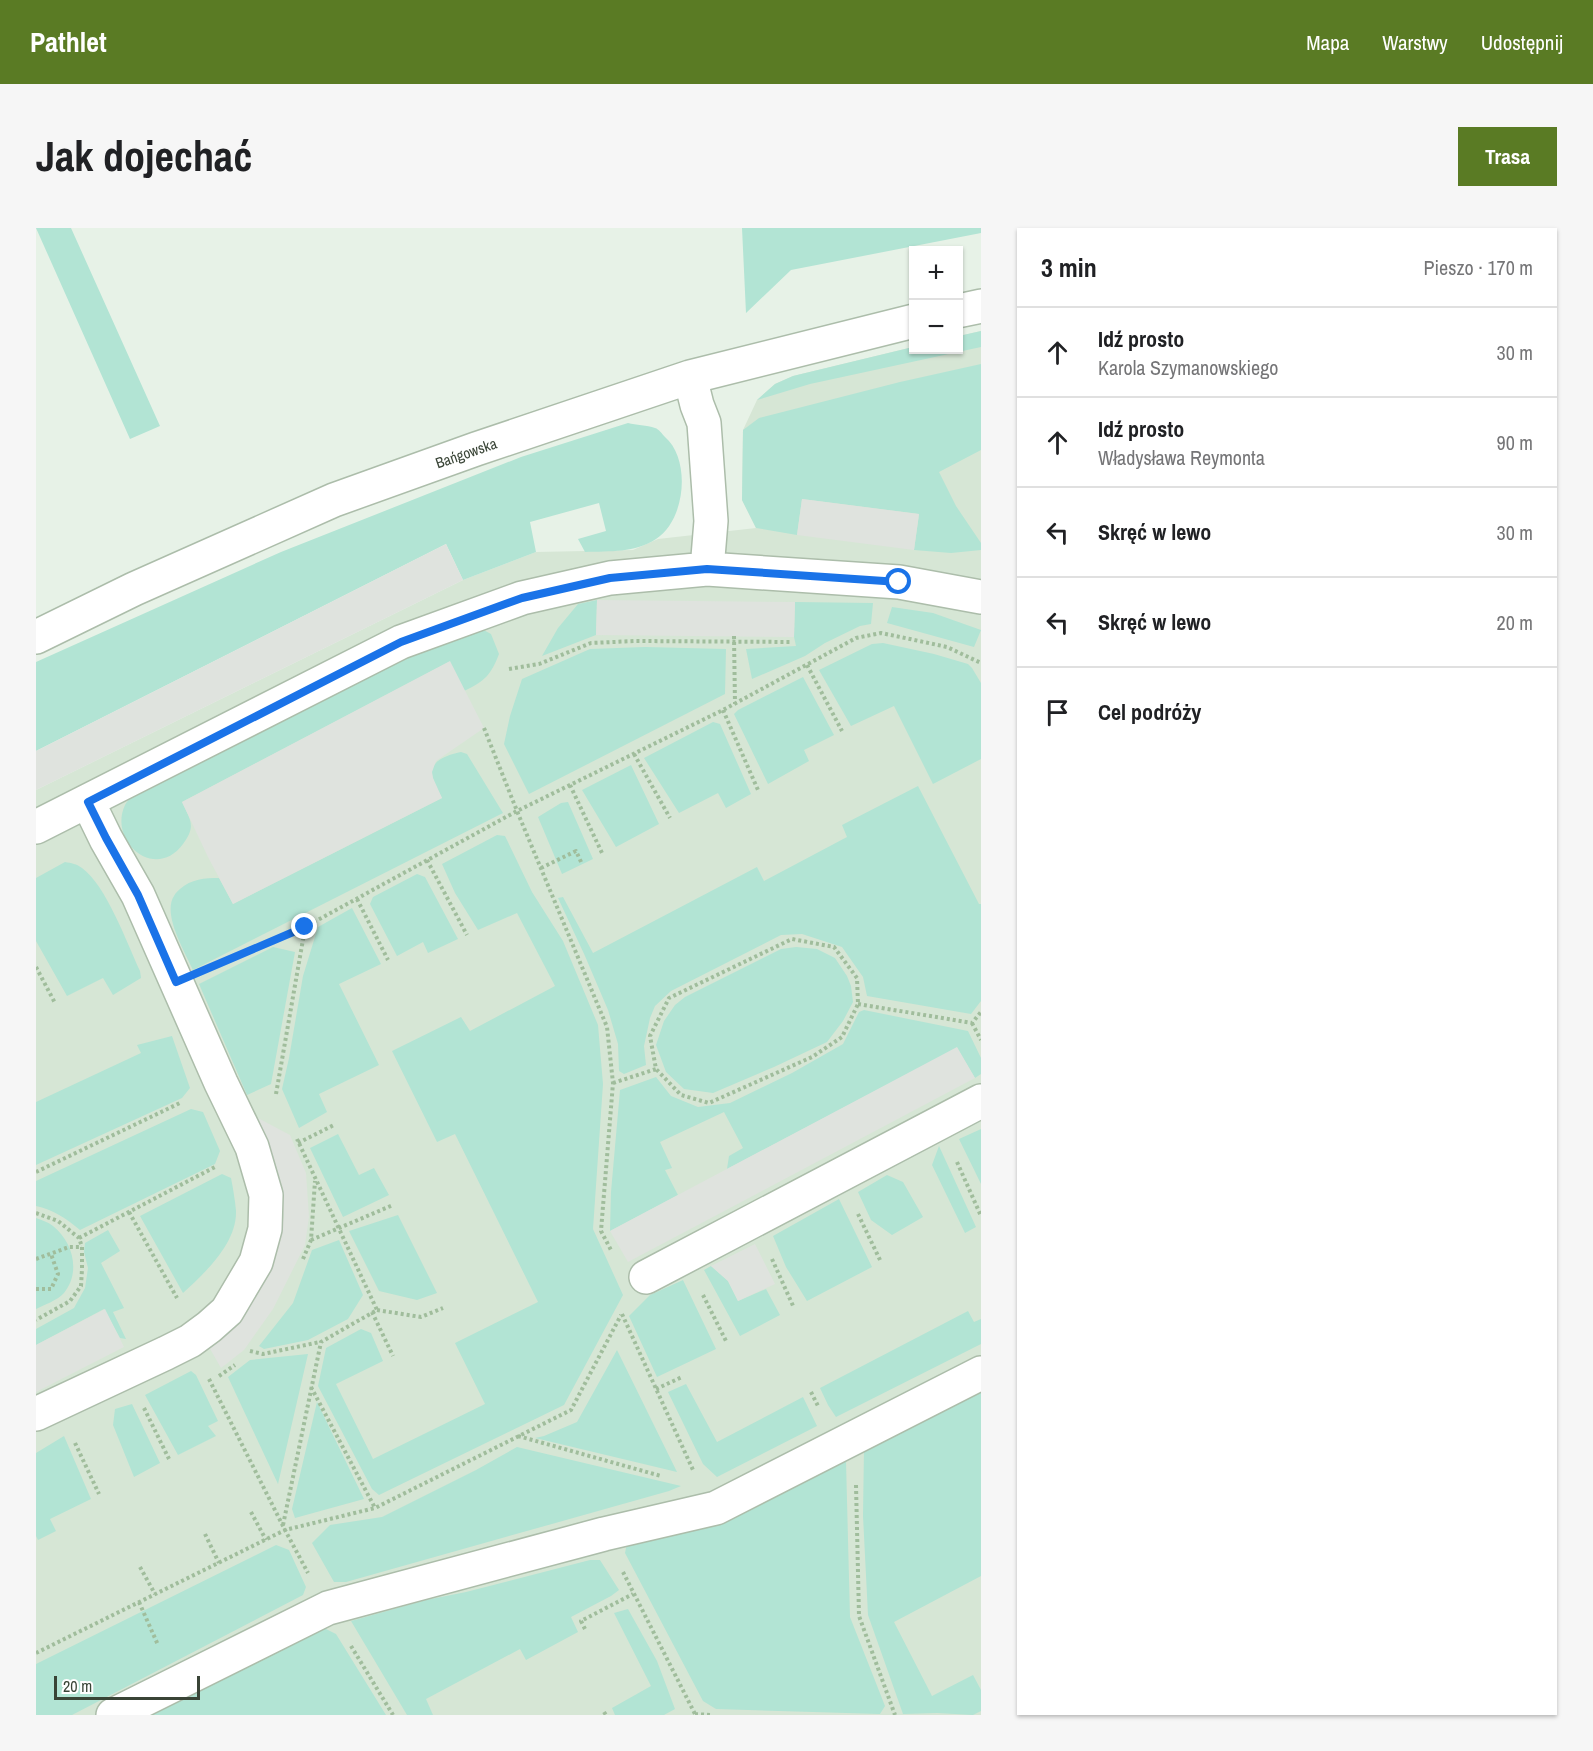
<!DOCTYPE html>
<html lang="pl">
<meta charset="utf-8">
<style>
body{margin:0;font-family:"Archivo Narrow",sans-serif;background:#f6f6f6;color:#202124}
.controls{position:absolute;right:18px;top:18px;display:grid;overflow:hidden;border-radius:0px;box-shadow:0 2px 4px #0004}
.controls button{width:54px;height:54px;display:grid;place-items:center;padding:0;border:0;border-bottom:2px solid #e0e0e0;background:#fff;color:#202124;font:30px sans-serif}
.scale{position:absolute;left:18px;bottom:15px;width:146px;box-sizing:border-box;padding-left:6px;border:3px solid #394436;border-top:0;font-size:16px;line-height:21px;white-space:nowrap;color:#394436;-webkit-text-stroke:4px #fff;paint-order:stroke}
.stop{position:absolute;width:18px;height:18px;margin:-14px;border:4px solid #1a73e8;border-radius:50%;background:#fff}
.stop.end{background:#1a73e8;border-color:#fff;box-shadow:0 2px 6px #0008}
.list{margin:0;padding:0;list-style:none}
h2{display:flex;justify-content:space-between;align-items:center;height:78px;margin:0;padding:0 24px;font-size:26px}
h2 small{font-size:20px;font-weight:400;color:#757577}
.list li{display:grid;grid-template-columns:39px 1fr auto;gap:18px;align-items:center;box-sizing:border-box;height:90px;padding:0 24px;border-top:2px solid #e0e0e0}
.list b{display:block;font-size:22px;white-space:nowrap}
.list p{margin:0;font-size:20px;white-space:nowrap;color:#757577}
.list em{font-size:20px;font-style:normal;color:#757577}
.icon{flex:none;width:33px;height:33px;fill:none;stroke:currentColor;stroke-width:2;stroke-linecap:round;stroke-linejoin:round}
.map{position:relative;flex:none;width:945px;height:1487px;overflow:hidden;border-radius:0px}
header{display:flex;align-items:center;gap:36px;box-sizing:border-box;height:84px;padding:0 30px;background:#5a7b24;color:#fff}
header strong{font-size:28px}
nav{display:flex;gap:33px;margin-inline-start:auto;font-size:21px}
.intro{display:flex;align-items:center;justify-content:space-between;box-sizing:border-box;height:144px;padding:0 36px}
h1{margin:0;font-size:42px}
.button{padding:15px 27px;border-radius:0px;background:#5a7b24;color:#fff;font-size:21px;font-weight:700}
main{display:flex;gap:36px;padding:0 36px}
aside{flex:1;background:#fff;border-radius:0px;box-shadow:0 2px 4px #0004}
.map>svg:first-child{display:block}
</style>
<header>
<strong>Pathlet</strong>
<nav><a>Mapa</a><a>Warstwy</a><a>Udostępnij</a></nav>
</header>
<div class="intro"><h1>Jak dojechać</h1><a class="button">Trasa</a></div>
<main>
<div class="map">
<svg width="945" height="1487" viewBox="0 0 945 1487">
<rect width="100%" height="100%" fill="#e7f2e7"/>
<path fill="#d6e6d5" d="M 945,103 L 945,1487 L 0,1487 L 0,562 L 427,352 L 500,324 L 597,322 L 622,311 L 720,300 L 706,272 L 707,202 L 721,172 L 739,156 L 757,148 L 877,119 L 878,122 L 922,122 L 923,108 Z"/>
<path fill="#b2e4d4" d="M 0,0 L 35,0 L 124,198 L 94,211 Z
M 706,0 L 945,0 L 945,5 L 755,42 L 710,85 Z
M 945,103 L 945,119 L 774,156 L 721,172 L 739,156 L 757,148 L 877,119 L 878,122 L 922,122 L 923,108 Z
M 945,136 L 945,222 L 903,244 L 920,278 L 945,315 L 945,322 L 915,325 L 878,322 L 883,286 L 766,271 L 761,307 L 720,300 L 706,272 L 707,202 L 723,190 L 864,154 Z
M 592,195 C 600,197 611,197 619,200 C 623,201 626,206 629,209 C 655,231 650,292 620,311 C 599,325 574,323 549,324 L 542,311 L 570,303 L 563,275 L 494,294 L 500,324 L 427,352 L 410,316 L 0,523 L 0,434 L 245,324 L 485,229 Z
M 561,372 L 560,407 L 506,428 L 522,400 L 542,376 Z
M 759,374 L 837,375 L 835,396 L 824,398 L 789,415 L 769,428 L 716,451 L 710,421 L 760,418 L 758,409 Z
M 856,379 L 897,385 L 945,402 L 938,419 L 851,395 Z
M 442,399 L 455,406 L 463,426 C 455,447 449,453 428,463 L 413,434 L 146,574 C 155,593 160,598 147,616 C 119,654 72,613 89,577 C 93,569 105,562 113,556 L 432,401 Z
M 847,415 L 898,426 L 932,436 L 936,440 L 945,455 L 945,531 L 897,556 L 858,478 L 815,498 L 783,442 L 836,416 Z
M 609,419 L 690,421 L 689,466 L 493,566 L 468,516 L 474,488 L 486,451 L 554,421 Z
M 767,449 L 798,507 L 768,522 L 773,533 L 732,556 L 698,486 L 702,482 Z
M 677,494 L 684,496 L 715,566 L 690,580 L 682,565 L 643,585 L 608,530 Z
M 425,524 L 431,526 L 467,585 L 157,742 C 149,724 126,686 138,668 C 139,665 142,663 144,661 C 155,651 169,650 183,650 L 197,676 L 406,570 C 403,564 399,558 397,551 C 391,533 411,527 425,524 Z
M 595,537 L 623,596 L 580,619 L 546,562 Z
M 882,558 L 943,676 L 945,676 L 945,773 L 935,786 L 831,768 L 827,749 L 806,719 L 766,706 L 745,707 L 635,763 L 619,778 L 614,790 L 608,818 L 610,837 L 588,846 L 583,843 L 582,816 L 572,782 L 549,728 L 522,670 L 527,669 L 557,725 L 721,639 L 728,653 L 811,609 L 806,597 Z
M 532,574 L 557,631 L 526,646 L 502,589 L 525,575 Z
M 461,607 L 469,608 L 496,664 L 527,713 L 562,797 L 567,856 L 557,1001 L 587,1067 L 528,1177 L 343,1267 L 336,1261 L 282,1158 L 290,1120 L 325,1101 L 335,1105 L 347,1133 L 300,1156 L 337,1231 L 449,1176 L 419,1115 L 502,1074 L 419,906 L 401,914 L 356,823 L 425,789 L 434,803 L 519,758 L 481,685 L 442,702 L 419,665 L 406,636 Z
M 29,634 C 35,635 41,636 46,640 C 70,657 91,715 104,743 L 105,750 L 77,767 L 67,750 L 31,768 L 0,713 L 0,650 Z
M 381,646 L 389,649 L 422,711 L 392,725 L 387,714 L 361,728 L 334,676 L 337,669 Z
M 316,680 L 345,736 L 303,756 L 343,837 L 283,866 L 291,884 L 263,900 L 246,861 L 253,830 L 267,748 L 282,699 Z
M 237,719 L 259,724 L 235,856 L 211,867 L 163,756 Z
M 760,719 L 781,721 L 799,730 L 811,748 L 815,758 L 817,774 L 807,793 L 791,814 L 738,839 L 677,865 L 648,861 L 630,844 L 620,817 L 628,793 L 639,777 L 649,769 L 745,721 Z
M 828,782 L 932,803 L 945,830 L 945,846 L 939,850 L 921,820 L 691,941 L 693,928 L 707,920 L 688,884 L 624,914 L 636,940 L 629,942 L 642,967 L 574,1003 L 575,964 L 584,862 L 620,849 L 635,868 L 662,879 L 694,875 L 756,845 L 807,816 L 823,784 Z
M 136,808 L 154,860 L 146,870 L 0,937 L 0,874 L 105,825 L 101,817 Z
M 155,881 L 167,884 L 184,923 L 179,936 L 44,1002 C 31,991 16,981 0,978 L 0,953 Z
M 945,901 L 945,956 L 923,911 Z
M 302,906 L 323,947 L 338,940 L 353,967 L 307,989 L 274,920 Z
M 903,918 L 940,999 L 929,1005 L 896,937 Z
M 186,946 L 195,950 C 197,960 199,972 200,983 C 201,1015 169,1045 147,1065 L 104,988 Z
M 851,947 L 867,954 L 887,989 L 856,1007 L 835,992 L 822,964 Z
M 803,971 L 836,1039 L 771,1073 L 750,1039 L 737,1008 Z
M 362,987 L 401,1065 L 381,1072 L 343,1063 L 313,1003 Z
M 0,990 C 5,992 12,994 17,998 C 37,1014 45,1044 28,1065 C 22,1072 8,1077 0,1081 Z
M 72,1002 L 84,1023 L 65,1035 L 88,1080 L 77,1084 L 90,1111 L 84,1110 L 68,1081 L 0,1117 L 0,1101 L 38,1080 L 49,1060 L 52,1040 L 48,1024 L 49,1015 Z
M 303,1012 L 327,1067 L 312,1091 L 272,1112 L 228,1121 L 223,1118 L 257,1075 L 276,1022 Z
M 675,1038 L 692,1053 L 702,1073 L 730,1061 L 744,1087 L 704,1108 L 668,1042 Z
M 647,1052 L 680,1121 L 621,1149 L 593,1088 L 614,1067 Z
M 932,1083 L 938,1094 L 945,1091 L 945,1116 L 800,1189 L 792,1177 L 784,1160 Z
M 581,1122 L 641,1244 L 499,1210 L 508,1208 L 541,1194 Z
M 272,1126 L 242,1256 L 192,1149 L 214,1132 Z
M 155,1143 L 160,1147 L 182,1193 L 172,1198 L 180,1208 L 142,1227 L 109,1167 Z
M 650,1156 L 681,1214 L 767,1169 L 781,1198 L 681,1249 L 667,1236 L 632,1164 Z
M 945,1159 L 945,1348 L 858,1394 L 896,1468 L 937,1447 L 945,1462 L 945,1483 L 937,1487 L 901,1485 L 867,1486 L 832,1387 L 827,1288 L 828,1219 Z
M 281,1174 L 328,1271 L 259,1290 L 256,1281 Z
M 96,1176 L 124,1235 L 98,1249 L 77,1197 L 79,1181 Z
M 28,1208 L 55,1271 L 14,1291 L 20,1303 L 2,1312 L 0,1308 L 0,1225 Z
M 481,1219 L 645,1258 L 633,1263 L 310,1354 L 298,1354 L 276,1315 L 294,1297 L 346,1289 L 440,1242 Z
M 802,1232 L 810,1233 L 814,1389 L 849,1478 L 844,1486 L 680,1481 L 667,1473 L 589,1325 L 591,1315 Z
M 240,1317 L 253,1322 L 270,1359 L 267,1367 L 36,1487 L 0,1487 L 0,1436 Z
M 554,1332 L 564,1332 L 583,1362 L 575,1368 L 535,1389 L 542,1404 L 490,1432 L 484,1421 L 390,1471 L 397,1487 L 371,1487 L 315,1393 L 390,1372 L 430,1364 Z
M 592,1381 L 621,1433 L 639,1481 L 628,1487 L 579,1487 L 576,1480 L 615,1458 L 578,1385 Z
M 286,1399 L 300,1406 L 350,1487 L 110,1487 Z"/>
<path fill="#dfe3de" d="M 766,271 L 883,286 L 878,322 L 761,307 Z
M 410,316 L 427,352 L 0,562 L 0,523 Z
M 561,372 L 759,374 L 758,409 L 560,407 Z
M 414,433 L 448,500 L 400,533 L 396,544 L 397,550 L 406,570 L 197,676 L 172,629 L 146,574 Z
M 921,819 L 939,850 L 592,1034 L 574,1003 Z
M 220,889 L 254,907 L 270,945 L 273,989 L 269,1017 L 237,1081 L 208,1122 L 185,1140 L 173,1119 L 194,1101 L 241,1013 L 248,989 L 244,953 Z
M 719,1016 L 739,1056 L 702,1073 L 692,1053 L 675,1038 Z
M 69,1081 L 88,1119 L 0,1164 L 0,1117 Z"/>
<g fill="none" stroke-linecap="round" stroke-linejoin="round">
<g stroke="#acbdaa" stroke-width="36">
<path id="minor" d="M 922,83 L 945,78
M 654,149 L 661,177 L 668,195 L 675,293 L 671,341 L 863,354 L 945,369
M 0,409 L 98,361 L 298,272 L 440,221 L 654,149 L 878,93
M 0,599 L 365,414 L 486,370 L 574,350 L 671,341
M 610,1049 L 945,873
M 0,1186 L 130,1125 L 154,1113 L 173,1099 L 191,1083 L 220,1034 L 229,1001 L 230,967 L 216,919 L 185,855 L 102,667 L 70,611 L 52,574
M 77,1487 L 292,1380 L 568,1306 L 680,1280 L 945,1145"/>
</g>
<path stroke="#a0bd9c" stroke-width="4" stroke-dasharray="3 3" stroke-linecap="butt" d="M 698,408 L 699,476
M 771,437 L 806,503
M 473,441 L 503,436 L 555,415 L 599,413 L 755,414
M 687,482 L 722,562
M 448,500 L 481,583 L 571,799 L 577,855 L 565,1003 L 576,1024
M 598,526 L 634,590
M 534,557 L 566,625
M 391,632 L 431,707
M 505,640 L 540,623 L 546,636
M 321,671 L 352,732
M 179,738 L 269,699 L 481,583 L 687,482 L 820,410 L 845,405 L 874,411 L 911,419 L 945,435
M 0,739 L 19,775
M 822,776 L 936,795 L 945,784
M 936,795 L 945,812
M 577,855 L 620,841 L 614,808 L 633,770 L 756,711 L 798,719 L 821,750 L 822,776 L 806,809 L 776,829 L 673,875 L 645,867 L 620,841
M 240,866 L 269,700
M 262,915 L 298,897
M 921,934 L 945,988
M 0,944 L 146,874
M 93,984 L 141,1070
M 0,985 L 22,993 L 43,1010 L 46,1019 L 46,1041 L 45,1058 L 34,1073 L 0,1092
M 822,986 L 845,1034
M 43,1010 L 179,939
M 275,1012 L 357,977
M 0,1031 L 33,1019 L 46,1019
M 267,1031 L 275,1012 L 279,953
M 736,1031 L 758,1080
M 0,1061 L 15,1061 L 22,1046 L 15,1026
M 667,1067 L 691,1115
M 341,1082 L 385,1089 L 407,1080
M 336,1084 L 357,1128
M 586,1086 L 657,1242
M 214,1123 L 227,1126 L 284,1114
M 183,1148 L 199,1137
M 173,1151 L 249,1302 L 272,1345
M 275,1159 L 339,1280
M 620,1161 L 646,1149
M 775,1164 L 783,1180
M 108,1180 L 133,1231
M 482,1208 L 625,1248
M 39,1215 L 63,1266
M 820,1257 L 823,1388 L 859,1487
M 215,1284 L 230,1312
M 247,1297 L 285,1114 L 341,1082 L 261,911
M 169,1306 L 183,1335
M 104,1339 L 119,1366
M 587,1344 L 659,1486 L 658,1487
M 103,1374 L 122,1417
M 549,1401 L 545,1393 L 597,1366
M 315,1418 L 357,1487
M 0,1425 L 249,1302 L 339,1280 L 535,1182 L 585,1087
M 568,1484 L 570,1487
M 659,1486 L 675,1487"/>
<use href="#minor" stroke="#fff" stroke-width="33"/>
</g>
<g fill="none" stroke-linecap="round" stroke-linejoin="round">
<path stroke="#1a73e8" stroke-width="8" d="M 269,699 L 140,754 L 102,667 L 70,610 L 52,574 L 365,414 L 486,370 L 574,350 L 671,341 L 863,354"/>
</g>
<g text-anchor="middle" dominant-baseline="central" stroke-width="6" stroke-linejoin="round" paint-order="stroke">
<g font-size="15" fill="#394436" stroke="#fff">
<text transform="translate(430 225) rotate(-19)">Bańgowska</text>
</g>
</g>
</svg>
<div class="controls">
<button>+</button>
<button>−</button>
</div>
<div class="scale">20 m</div>
<div class="stop" style="left:863px;top:354px"></div>
<div class="stop end" style="left:269px;top:699px"></div>
</div>
<aside>
<h2>3 min<small>Pieszo · 170 m</small></h2>
<ul class="list">
<li><svg class="icon" aria-label="ahead" viewBox="0 0 24 24"><path d="M12 20V5M6 11l6-6 6 6"/></svg><div><b>Idź prosto</b><p>Karola Szymanowskiego</p></div><em>30 m</em></li>
<li><svg class="icon" aria-label="ahead" viewBox="0 0 24 24"><path d="M12 20V5M6 11l6-6 6 6"/></svg><div><b>Idź prosto</b><p>Władysława Reymonta</p></div><em>90 m</em></li>
<li><svg class="icon" aria-label="left" viewBox="0 0 24 24"><path d="M17 20v-9H6M10 6l-5 5 5 5"/></svg><div><b>Skręć w lewo</b></div><em>30 m</em></li>
<li><svg class="icon" aria-label="left" viewBox="0 0 24 24"><path d="M17 20v-9H6M10 6l-5 5 5 5"/></svg><div><b>Skręć w lewo</b></div><em>20 m</em></li>
<li><svg class="icon" aria-label="arrive" viewBox="0 0 24 24"><path d="M6 21V4h12l-3 4 3 4H6"/></svg><div><b>Cel podróży</b></div></li>
</ul>
</aside>
</main>
